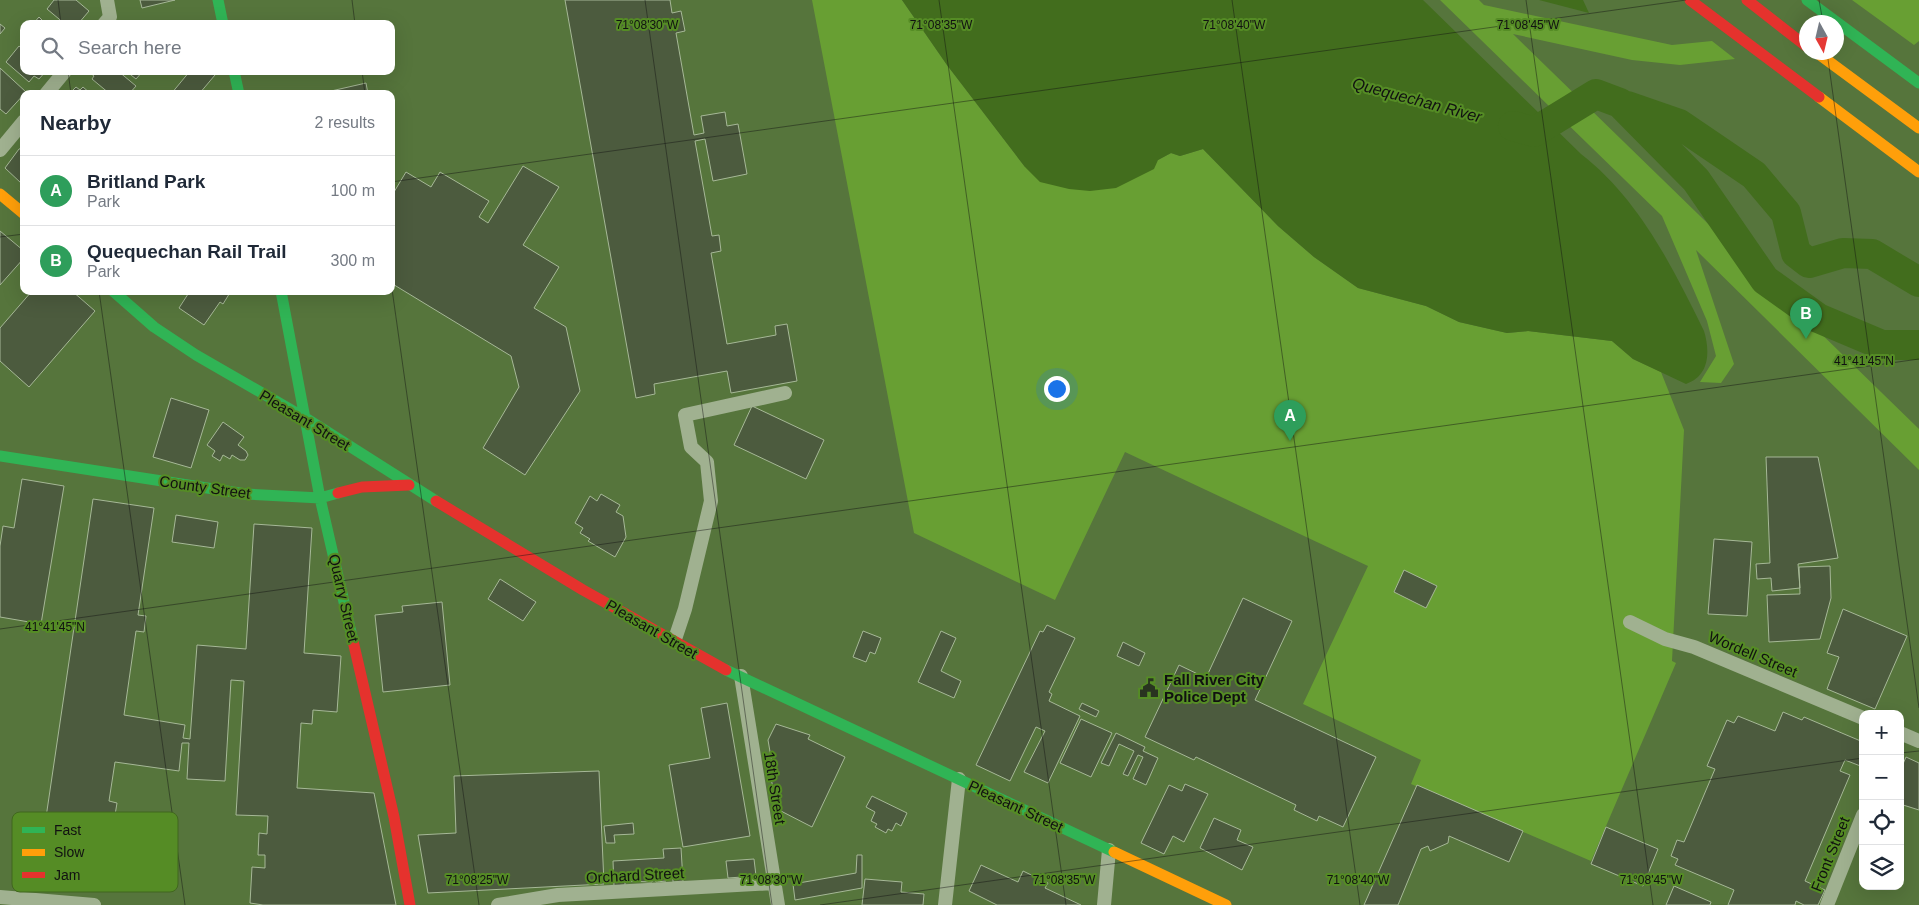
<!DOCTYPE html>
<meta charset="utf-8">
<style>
body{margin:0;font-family:Helvetica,sans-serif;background:#f6f6f7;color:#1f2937}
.controls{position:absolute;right:15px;bottom:15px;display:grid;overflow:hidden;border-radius:10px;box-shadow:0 5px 20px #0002}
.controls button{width:45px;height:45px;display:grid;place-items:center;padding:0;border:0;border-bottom:1px solid #e0e1e3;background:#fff;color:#1f2937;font:25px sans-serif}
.compass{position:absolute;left:1799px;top:15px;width:45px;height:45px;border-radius:50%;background:#fff;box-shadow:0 5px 20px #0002;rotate:172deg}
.you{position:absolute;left:1056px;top:388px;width:18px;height:18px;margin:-12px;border:4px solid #fff;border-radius:50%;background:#1a73e8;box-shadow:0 0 0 8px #1a73e833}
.badge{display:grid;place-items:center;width:32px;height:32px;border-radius:50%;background:#293420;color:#fff;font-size:16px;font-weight:700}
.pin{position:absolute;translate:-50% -41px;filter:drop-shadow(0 1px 2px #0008)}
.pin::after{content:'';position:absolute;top:26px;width:18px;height:15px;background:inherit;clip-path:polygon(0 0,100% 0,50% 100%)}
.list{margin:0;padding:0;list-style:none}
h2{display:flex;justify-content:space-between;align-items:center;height:65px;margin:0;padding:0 20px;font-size:21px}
h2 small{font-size:16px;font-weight:400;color:#747a83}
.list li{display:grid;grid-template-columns:32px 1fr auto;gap:15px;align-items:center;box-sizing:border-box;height:70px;padding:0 20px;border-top:1px solid #e0e1e3}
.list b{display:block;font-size:19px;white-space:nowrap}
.list p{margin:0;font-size:16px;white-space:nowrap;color:#747a83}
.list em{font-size:16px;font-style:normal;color:#747a83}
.icon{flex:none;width:28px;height:28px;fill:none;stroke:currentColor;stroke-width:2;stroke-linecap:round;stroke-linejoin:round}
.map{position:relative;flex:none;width:1919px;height:905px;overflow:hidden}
.search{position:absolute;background:#fff;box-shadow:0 5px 20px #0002;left:20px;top:20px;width:375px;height:55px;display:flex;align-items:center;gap:12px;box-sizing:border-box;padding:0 18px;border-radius:10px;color:#747a83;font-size:19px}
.panel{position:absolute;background:#fff;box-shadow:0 5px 20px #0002;left:20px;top:90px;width:375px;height:205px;border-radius:10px}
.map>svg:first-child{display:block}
</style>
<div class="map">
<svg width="1919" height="905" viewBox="0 0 1919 905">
<rect width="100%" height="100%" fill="#56753c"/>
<path fill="#689f33" d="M 812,0 L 902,0 L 947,65 L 1025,167 L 1158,160 L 1171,153 L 1180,156 L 1203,149 L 1278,226 L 1314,257 L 1358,288 L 1426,306 L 1459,322 L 1507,333 L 1528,331 L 1612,341 L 1633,359 L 1661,372 L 1684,430 L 1672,661 L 1676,663 L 1591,861 L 1411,784 L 1421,760 L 1303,704 L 1368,566 L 1125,452 L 1055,600 L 914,533 Z
M 1440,0 L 1479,0 L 1484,5 L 1672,45 L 1712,41 L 1735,59 L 1680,65 L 1632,60 L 1513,34 L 1919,429 L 1919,470 L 1696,250 L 1734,364 L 1721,383 L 1700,382 L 1716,356 L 1707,321 L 1662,216 Z
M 1852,0 L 1919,0 L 1919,41 L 1914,45 Z"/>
<path fill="#426d1d" d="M 902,0 L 1423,0 L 1581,154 C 1639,199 1672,266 1704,331 C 1710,351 1710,376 1686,384 L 1633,359 L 1612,341 L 1528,331 L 1507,333 L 1459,322 L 1426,306 L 1358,288 L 1314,257 L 1278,226 L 1203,149 L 1180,156 L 1171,153 L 1158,160 L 1154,169 L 1116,188 L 1090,191 L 1069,189 L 1040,182 L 1025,167 L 947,65 Z
M 1539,0 L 1583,0 L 1589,13 Z"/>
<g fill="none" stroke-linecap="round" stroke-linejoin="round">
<path stroke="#426d1d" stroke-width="30" d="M 1627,106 L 1679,124 L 1754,175 L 1786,213 L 1796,253 L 1809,263 L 1843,253 L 1872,254 L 1919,282
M 1513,126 L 1534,132 L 1596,94 L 1620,103 L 1696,180 L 1765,280 L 1818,318 L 1882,345 L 1919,345"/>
</g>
<path fill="#4c5b3e" stroke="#a6b897" d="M 54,0 L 76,0 L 89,11 L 78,24 L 65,24 L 47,9 Z
M 140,0 L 175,0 L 142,8 Z
M 565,0 L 670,0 L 672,13 L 681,11 L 685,31 L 676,33 L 694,135 L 704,133 L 701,116 L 725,112 L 727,126 L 738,124 L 747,174 L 713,181 L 705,139 L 695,141 L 712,236 L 719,235 L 721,251 L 711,253 L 727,344 L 776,335 L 775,326 L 787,324 L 797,381 L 731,393 L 727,371 L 654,384 L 655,394 L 636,398 Z
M 39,17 L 46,24 L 33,24 Z
M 0,24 L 5,28 L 0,34 Z
M 19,46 L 24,50 L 24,71 L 46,71 L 39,79 L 34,76 L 29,82 L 6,62 Z
M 0,68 L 26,92 L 6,114 L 0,109 Z
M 118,71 L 136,86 L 129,94 L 110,94 L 92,79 L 94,76 L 89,72 Z
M 126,71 L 143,71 L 136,79 Z
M 190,71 L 214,71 L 215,75 L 199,94 L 171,94 Z
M 366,83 L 368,94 L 318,94 Z
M 76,87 L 80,90 L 83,87 L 91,94 L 75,94 L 72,91 Z
M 19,149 L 24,148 L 24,180 L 21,183 L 5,168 Z
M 523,166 L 559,187 L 523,245 L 559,267 L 534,308 L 566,327 L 580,391 L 525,475 L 483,448 L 519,387 L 511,356 L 391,283 L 391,197 L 406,172 L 431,187 L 440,172 L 489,201 L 479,217 L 488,223 Z
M 0,231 L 24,251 L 24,258 L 0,285 Z
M 32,291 L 72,291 L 95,311 L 29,387 L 0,361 L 0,328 Z
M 190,291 L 231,291 L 223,304 L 220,302 L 204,325 L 179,308 Z
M 171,398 L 209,410 L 191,468 L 153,457 Z
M 752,406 L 824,440 L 806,479 L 734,445 Z
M 223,422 L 244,437 L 238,445 L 246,451 L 248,455 L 245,460 L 240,460 L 232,455 L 230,459 L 223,455 L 220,461 L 212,456 L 215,451 L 207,445 Z
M 1766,457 L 1818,457 L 1838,558 L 1798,564 L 1800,588 L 1772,591 L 1771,578 L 1757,579 L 1756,564 L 1770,563 Z
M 22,479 L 64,486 L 41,624 L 0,617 L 0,546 L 3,526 L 14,528 Z
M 601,494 L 620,505 L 616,512 L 623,516 L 626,537 L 615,557 L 588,541 L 590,539 L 580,533 L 583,528 L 575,523 L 590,496 L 597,501 Z
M 93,499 L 154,508 L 138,615 L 146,616 L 144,632 L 136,631 L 124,715 L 185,725 L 183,738 L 190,739 L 197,645 L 246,649 L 254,524 L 312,528 L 304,653 L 341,656 L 337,712 L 313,710 L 312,724 L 301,723 L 297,788 L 374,793 L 396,905 L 263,905 L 250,903 L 252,867 L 265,868 L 265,855 L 258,855 L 259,833 L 267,834 L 268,816 L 236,815 L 244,681 L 231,680 L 225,781 L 187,779 L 189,743 L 182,743 L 179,771 L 115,762 L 109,801 L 117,803 L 115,815 L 107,814 L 104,839 L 98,838 L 83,867 L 45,861 L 50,831 L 44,831 Z
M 176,515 L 218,522 L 214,548 L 172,542 Z
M 1714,539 L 1752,542 L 1747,616 L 1708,614 Z
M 1830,566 L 1831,598 L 1820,639 L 1769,642 L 1767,595 L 1800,594 L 1799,567 Z
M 1404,570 L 1437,586 L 1426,608 L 1394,592 Z
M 500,579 L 536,602 L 523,621 L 488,599 Z
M 1243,598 L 1292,621 L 1255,700 L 1376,757 L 1343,827 L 1319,816 L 1317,821 L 1294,810 L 1296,805 L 1196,757 L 1194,760 L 1145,737 L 1179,665 L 1206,678 Z
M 442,602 L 450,685 L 383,692 L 375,615 L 403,612 L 402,606 Z
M 1843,609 L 1907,636 L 1875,709 L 1827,689 L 1839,657 L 1827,653 Z
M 1047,625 L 1075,638 L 1049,692 L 1052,694 L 1049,701 L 1080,716 L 1048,783 L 1024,772 L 1045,731 L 1036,727 L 1010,781 L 976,765 L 1040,631 L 1043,632 Z
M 863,631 L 881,638 L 875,654 L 870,652 L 866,662 L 853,657 Z
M 941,631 L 956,638 L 941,671 L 961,681 L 954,698 L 918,682 Z
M 1123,642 L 1145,653 L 1139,666 L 1117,656 Z
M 727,703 L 750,836 L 683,847 L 669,765 L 710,758 L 701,708 Z
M 1082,703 L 1099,711 L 1096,717 L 1079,709 Z
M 1783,712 L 1802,720 L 1804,717 L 1863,742 L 1863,767 L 1845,760 L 1840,771 L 1850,775 L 1805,881 L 1825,890 L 1818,905 L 1804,905 L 1796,901 L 1795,905 L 1728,905 L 1734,890 L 1675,865 L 1678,859 L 1671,856 L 1677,840 L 1684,842 L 1715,769 L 1707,766 L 1727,720 L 1734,723 L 1738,716 L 1775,731 Z
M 1081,719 L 1112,733 L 1091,777 L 1060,763 Z
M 776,724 L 810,735 L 808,739 L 845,757 L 812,827 L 777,809 L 771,778 L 773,769 L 768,740 Z
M 1116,733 L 1145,747 L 1143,751 L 1158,758 L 1146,785 L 1133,779 L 1143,757 L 1138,755 L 1128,776 L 1123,774 L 1134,751 L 1119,744 L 1109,766 L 1101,763 Z
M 1906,757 L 1919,763 L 1919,810 L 1900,804 L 1900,771 Z
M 599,771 L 604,884 L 428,893 L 418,835 L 456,833 L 454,776 Z
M 1185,784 L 1208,794 L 1184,842 L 1173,836 L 1164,854 L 1141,843 L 1169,785 L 1182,791 Z
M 1417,785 L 1523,831 L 1509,862 L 1449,836 L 1448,843 L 1430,851 L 1428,846 L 1421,849 L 1398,905 L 1364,905 Z
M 872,796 L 907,813 L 901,826 L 896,823 L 892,831 L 888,829 L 886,833 L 875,827 L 877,824 L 871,821 L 875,812 L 866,807 Z
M 1214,818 L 1241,830 L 1237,840 L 1253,847 L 1242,870 L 1200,848 Z
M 633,823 L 634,834 L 614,835 L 615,843 L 606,843 L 604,826 Z
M 1606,827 L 1658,849 L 1643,886 L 1591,864 Z
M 681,848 L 683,881 L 673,882 L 673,878 L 666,878 L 666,881 L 656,882 L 655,879 L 652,879 L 652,882 L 625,881 L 625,885 L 614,886 L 613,861 L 664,858 L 663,849 Z
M 857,855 L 862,855 L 862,888 L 795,900 L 793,884 L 856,873 Z
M 754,859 L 756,876 L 728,878 L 726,861 Z
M 981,865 L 1018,882 L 1023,871 L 1048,883 L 1045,888 L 1081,905 L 997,905 L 969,891 Z
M 865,879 L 902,882 L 901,892 L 924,894 L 923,905 L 862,905 Z
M 1674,886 L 1711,902 L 1710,905 L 1666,905 Z"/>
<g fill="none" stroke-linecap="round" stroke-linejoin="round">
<path stroke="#a0b190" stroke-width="14" d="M 104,24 L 110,17 L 107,0
M 46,94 L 65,71
M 0,150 L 24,121
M 1630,622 L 1665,639 L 1694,647 L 1863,718
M 674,642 L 685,609 L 711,501 L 707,462 L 691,447 L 685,415 L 785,393
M 741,676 L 778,905
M 1900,733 L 1919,741
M 0,897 L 94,905
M 498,905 L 558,895 L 774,883
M 945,905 L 959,779
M 1104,905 L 1109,850
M 1827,905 L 1863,815"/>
<path stroke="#30b455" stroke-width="11" d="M 218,0 L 223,24
M 1807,0 L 1919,83
M 234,71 L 239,94
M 113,291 L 154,327 L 196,355 L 307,419 L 436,501
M 281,291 L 320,498 L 353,641
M 0,456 L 246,494 L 320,498 L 338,493
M 726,670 L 1114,852"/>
<path stroke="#ff9f0a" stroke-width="11" d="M 1816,52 L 1919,128
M 1819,97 L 1919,172
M 0,194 L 24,214
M 1114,852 L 1226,905"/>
<path stroke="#e5322d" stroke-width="11" d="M 1690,0 L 1819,97
M 1747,0 L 1806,46
M 338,493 L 362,487 L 409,485
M 436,501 L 583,590 L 726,670
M 353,641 L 394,817 L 410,905"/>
</g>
<path fill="none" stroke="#111" stroke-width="1" stroke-opacity="0.45" d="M 58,0 L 61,24M 352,0 L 355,24M 645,0 L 772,905M 939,0 L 1066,905M 1232,0 L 1360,905M 1526,0 L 1653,905M 1819,0 L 1823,22M 1827,52 L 1919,708M 68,71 L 71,94M 362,71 L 365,94M 391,182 L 1686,0M 0,237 L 24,234M 391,282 L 479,905M 99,291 L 185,905M 0,629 L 1919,359M 1900,753 L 1919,751M 820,905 L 1863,758"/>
<defs>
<g id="civic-bare" transform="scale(1.5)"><path d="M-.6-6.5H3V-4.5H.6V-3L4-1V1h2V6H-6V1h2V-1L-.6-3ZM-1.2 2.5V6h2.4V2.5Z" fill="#293420" stroke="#558c25" stroke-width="2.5" paint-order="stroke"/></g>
</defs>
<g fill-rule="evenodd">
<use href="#civic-bare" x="1149" y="688"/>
</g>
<g text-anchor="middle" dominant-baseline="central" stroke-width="4" stroke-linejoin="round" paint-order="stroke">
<g font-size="15" fill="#111" stroke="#558c25">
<text transform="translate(305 420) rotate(31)">Pleasant Street</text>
<text transform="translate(205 487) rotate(8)">County Street</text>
<text transform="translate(344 598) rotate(77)">Quarry Street</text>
<text transform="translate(652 629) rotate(30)">Pleasant Street</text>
<text transform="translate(1753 654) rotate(23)">Wordell Street</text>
<text transform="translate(775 788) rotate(81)">18th Street</text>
<text transform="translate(1016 806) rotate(25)">Pleasant Street</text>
<text transform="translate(1830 854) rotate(-68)">Front Street</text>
<text transform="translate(635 875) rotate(-3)">Orchard Street</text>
</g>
<g font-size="15" font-weight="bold" fill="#111" stroke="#558c25" text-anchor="start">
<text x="1164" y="679">Fall River City<tspan x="1164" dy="17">Police Dept</tspan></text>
</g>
<g font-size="16" font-style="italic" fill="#111" stroke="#558c25">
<text transform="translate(1417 100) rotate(15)">Quequechan River</text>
</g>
</g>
<rect x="12" y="812" width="166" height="80" rx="8" fill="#558c25" stroke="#41671f" stroke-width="1"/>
<rect x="22" y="827" width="23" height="6" fill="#30b455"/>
<rect x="22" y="849" width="23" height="7" fill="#ff9f0a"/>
<rect x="22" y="872" width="23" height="6" fill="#e5322d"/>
<g font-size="14" fill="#111">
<text x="54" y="835">Fast</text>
<text x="54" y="857">Slow</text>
<text x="54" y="880">Jam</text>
</g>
<g font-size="12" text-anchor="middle" fill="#111" stroke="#558c25" stroke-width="4" stroke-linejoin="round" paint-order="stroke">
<text x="647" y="29">71°08'30"W</text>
<text x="941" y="29">71°08'35"W</text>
<text x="1234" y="29">71°08'40"W</text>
<text x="1528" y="29">71°08'45"W</text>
<text x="1864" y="365">41°41'45"N</text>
<text x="55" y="631">41°41'45"N</text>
<text x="477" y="884">71°08'25"W</text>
<text x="771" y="884">71°08'30"W</text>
<text x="1064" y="884">71°08'35"W</text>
<text x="1358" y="884">71°08'40"W</text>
<text x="1651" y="884">71°08'45"W</text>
</g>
</svg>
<div class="controls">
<button>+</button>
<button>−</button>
<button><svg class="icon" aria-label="locate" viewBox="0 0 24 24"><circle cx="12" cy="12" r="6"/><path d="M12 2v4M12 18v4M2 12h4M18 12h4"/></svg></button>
<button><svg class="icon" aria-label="layers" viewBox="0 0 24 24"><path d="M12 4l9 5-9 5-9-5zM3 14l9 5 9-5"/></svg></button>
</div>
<svg class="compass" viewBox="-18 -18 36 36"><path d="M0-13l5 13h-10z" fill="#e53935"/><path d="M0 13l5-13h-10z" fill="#747a83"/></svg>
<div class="you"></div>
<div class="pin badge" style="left:1290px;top:441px;background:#2e9e5b">A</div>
<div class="pin badge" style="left:1806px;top:339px;background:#2e9e5b">B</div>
<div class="search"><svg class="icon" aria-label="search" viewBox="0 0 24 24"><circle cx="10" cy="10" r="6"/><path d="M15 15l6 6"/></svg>Search here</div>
<section class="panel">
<h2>Nearby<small>2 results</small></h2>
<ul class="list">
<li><span class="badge" style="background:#2e9e5b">A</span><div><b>Britland Park</b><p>Park</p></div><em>100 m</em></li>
<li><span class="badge" style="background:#2e9e5b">B</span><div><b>Quequechan Rail Trail</b><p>Park</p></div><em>300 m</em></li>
</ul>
</section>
</div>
